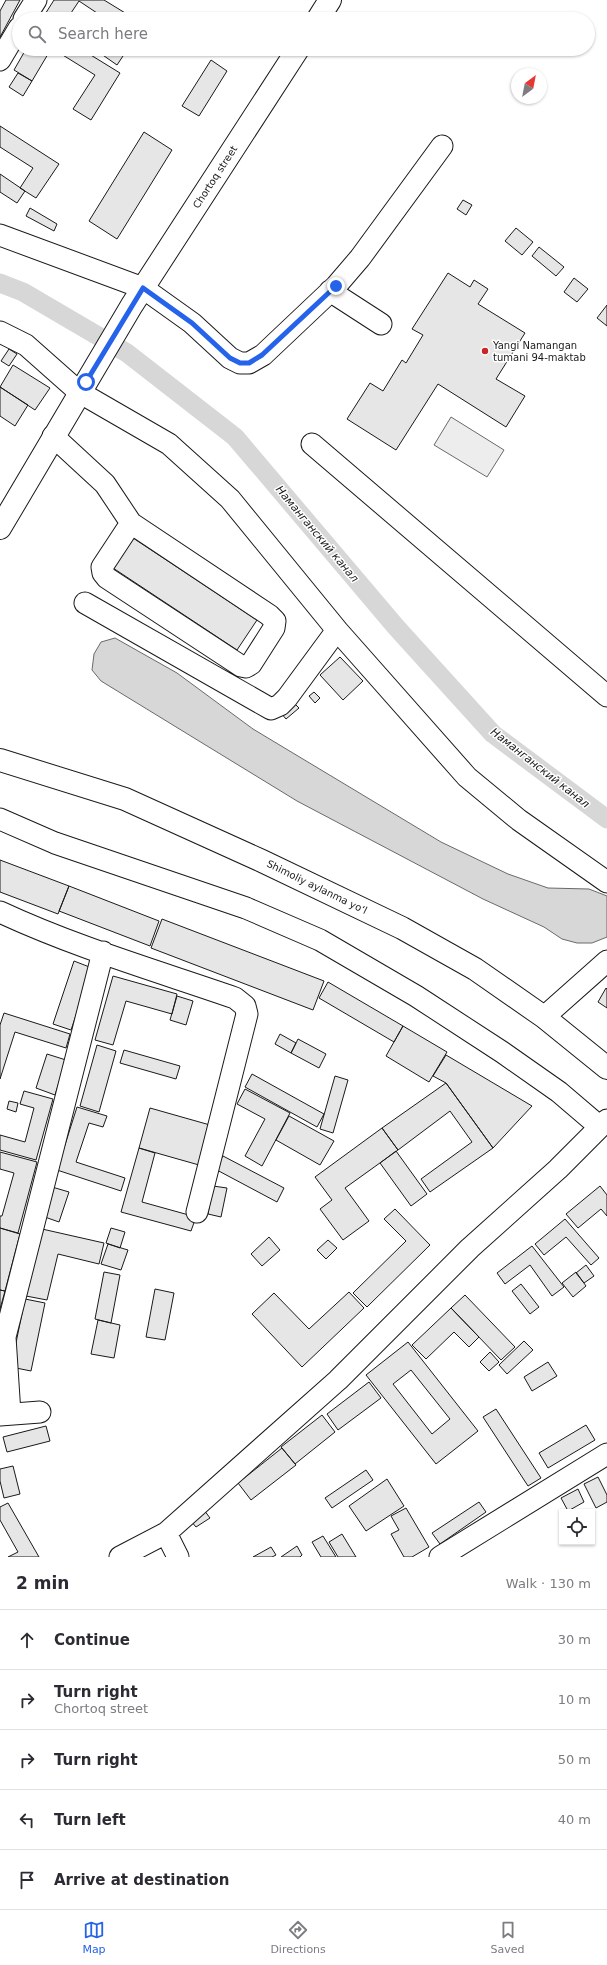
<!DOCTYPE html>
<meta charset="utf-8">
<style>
body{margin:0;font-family:"DejaVu Sans",sans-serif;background:#f2f2f3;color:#2b2b33}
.controls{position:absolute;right:12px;bottom:12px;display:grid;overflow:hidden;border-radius:0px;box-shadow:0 1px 3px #0004}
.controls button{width:36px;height:36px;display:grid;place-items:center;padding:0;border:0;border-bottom:1px solid #e1e1e2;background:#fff;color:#2b2b33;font:20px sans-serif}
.compass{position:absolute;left:511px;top:68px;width:36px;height:36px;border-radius:50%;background:#fff;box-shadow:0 1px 3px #0004;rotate:32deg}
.stop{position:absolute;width:12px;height:12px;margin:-9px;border:3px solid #2563eb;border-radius:50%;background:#fff}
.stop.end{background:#2563eb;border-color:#fff;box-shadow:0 1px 4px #0008}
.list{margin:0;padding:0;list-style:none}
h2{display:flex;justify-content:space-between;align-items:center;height:52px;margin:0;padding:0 16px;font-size:17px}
h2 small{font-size:13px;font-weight:400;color:#7c7c81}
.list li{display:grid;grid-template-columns:26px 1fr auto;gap:12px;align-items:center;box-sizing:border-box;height:60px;padding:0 16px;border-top:1px solid #e1e1e2}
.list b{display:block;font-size:15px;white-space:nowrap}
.list p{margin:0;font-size:13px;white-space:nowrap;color:#7c7c81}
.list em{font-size:13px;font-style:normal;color:#7c7c81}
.icon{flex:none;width:22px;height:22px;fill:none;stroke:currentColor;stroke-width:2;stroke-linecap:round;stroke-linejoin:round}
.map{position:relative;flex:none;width:607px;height:1557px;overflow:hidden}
.search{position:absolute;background:#fff;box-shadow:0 1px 3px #0004;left:12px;right:12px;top:12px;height:44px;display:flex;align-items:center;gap:10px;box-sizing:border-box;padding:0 14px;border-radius:22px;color:#7c7c81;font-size:15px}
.sheet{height:352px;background:#fff}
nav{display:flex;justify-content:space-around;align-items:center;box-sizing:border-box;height:56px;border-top:1px solid #e1e1e2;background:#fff;font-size:11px;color:#7c7c81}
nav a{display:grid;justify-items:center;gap:2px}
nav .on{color:#2563eb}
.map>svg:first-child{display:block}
</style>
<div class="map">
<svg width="607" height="1557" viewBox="0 0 607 1557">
<rect width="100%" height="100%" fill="#fff"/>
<path fill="#ededed" stroke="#6a6a6a" d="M 451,417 L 504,450 L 487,477 L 434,445 Z"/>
<path fill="#d7d7d7" stroke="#6a6a6a" d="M 115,638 L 177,673 L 253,729 L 441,842 L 508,874 L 548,888 L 589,889 L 607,896 L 607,937 L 592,943 L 577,943 L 562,939 L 544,927 L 483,899 L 297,801 L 101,681 L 92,670 L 94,654 L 101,642 Z"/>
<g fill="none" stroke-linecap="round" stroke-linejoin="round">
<path stroke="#d7d7d7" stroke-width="19" d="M 0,283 L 23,292 L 127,353 L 235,437 L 396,627 L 493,734 L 607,819"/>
</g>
<path fill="#e6e6e6" stroke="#1a1a1a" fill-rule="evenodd" d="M 6,0 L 20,0 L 0,37 L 0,11 Z
M 54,0 L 104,0 L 135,19 L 106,19 L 79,1 L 67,19 L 42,19 Z
M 26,49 L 51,49 L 32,81 L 14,70 Z
M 53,49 L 81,49 L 120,73 L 91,120 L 73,109 L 95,75 Z
M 98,49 L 110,51 L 111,49 L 127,50 L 117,65 L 97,51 Z
M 211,60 L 227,71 L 199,116 L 182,106 Z
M 18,73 L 32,81 L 23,96 L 9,87 Z
M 0,126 L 59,164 L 36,198 L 20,188 L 33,168 L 0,147 Z
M 144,132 L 172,150 L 117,239 L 89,221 Z
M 0,174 L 25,191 L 17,203 L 0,192 Z
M 463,200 L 472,205 L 466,215 L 457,209 Z
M 30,208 L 57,224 L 54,231 L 26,216 Z
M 516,228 L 533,242 L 522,255 L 505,241 Z
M 539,247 L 564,267 L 556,276 L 532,256 Z
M 448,273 L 470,287 L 474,280 L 488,289 L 478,304 L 525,333 L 496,379 L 525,396 L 506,427 L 438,384 L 396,450 L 347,419 L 370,383 L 383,391 L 402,360 L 406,363 L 423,335 L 412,329 Z
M 574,278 L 588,289 L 577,302 L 564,292 Z
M 607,305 L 607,326 L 597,318 Z
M 9,349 L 17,354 L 9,366 L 1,361 Z
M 13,365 L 50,388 L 35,410 L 0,387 Z
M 0,387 L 28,405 L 15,426 L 0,416 Z
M 130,536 L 257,620 L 237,650 L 110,566 Z
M 340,657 L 363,681 L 343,700 L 320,675 Z
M 314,692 L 320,698 L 315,703 L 309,696 Z
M 293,702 L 299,708 L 286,719 L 281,713 Z
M 0,860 L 69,886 L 58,914 L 0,892 Z
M 69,886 L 159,921 L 150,946 L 59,911 Z
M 162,919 L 324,981 L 313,1010 L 151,948 Z
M 74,961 L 92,968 L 71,1030 L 53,1024 Z
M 113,976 L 177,994 L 172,1014 L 126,1001 L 113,1045 L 95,1040 Z
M 328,982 L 403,1026 L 394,1042 L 319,998 Z
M 606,988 L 607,989 L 607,1008 L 598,1002 Z
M 177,996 L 193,1001 L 186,1025 L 170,1020 Z
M 4,1013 L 70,1034 L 66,1048 L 15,1032 L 0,1079 L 0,1025 Z
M 403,1026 L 447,1052 L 429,1082 L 386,1056 Z
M 280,1034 L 296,1043 L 291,1053 L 275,1044 Z
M 298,1039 L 326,1054 L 319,1068 L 291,1053 Z
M 97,1045 L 116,1051 L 99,1112 L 80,1106 Z
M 124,1050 L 180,1066 L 176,1079 L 120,1063 Z
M 47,1054 L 66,1060 L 55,1095 L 36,1088 Z
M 446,1055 L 532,1106 L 493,1148 L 446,1083 L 433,1076 Z
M 252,1074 L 324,1114 L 317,1127 L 245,1087 Z
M 335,1076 L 348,1080 L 333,1133 L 320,1129 Z
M 446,1083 L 493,1148 L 430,1192 L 421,1179 L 472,1142 L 450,1111 L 398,1150 L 382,1128 Z
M 245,1089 L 290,1113 L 262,1166 L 245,1156 L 265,1119 L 237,1104 Z
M 24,1091 L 53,1099 L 36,1160 L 0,1150 L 0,1135 L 25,1142 L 34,1108 L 20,1104 Z
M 9,1101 L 18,1103 L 16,1112 L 7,1109 Z
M 77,1107 L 107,1116 L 103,1127 L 89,1123 L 76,1162 L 125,1178 L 121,1191 L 57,1170 Z
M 150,1108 L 210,1125 L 199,1165 L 139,1148 Z
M 289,1116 L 334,1141 L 320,1165 L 276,1140 Z
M 382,1128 L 398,1150 L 345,1188 L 369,1221 L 343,1240 L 320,1209 L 332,1200 L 315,1177 Z
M 139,1148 L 155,1153 L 142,1202 L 196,1217 L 191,1231 L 121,1212 Z
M 396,1151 L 427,1194 L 411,1206 L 380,1163 Z
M 0,1152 L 37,1162 L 18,1233 L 0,1228 L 0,1216 L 2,1216 L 14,1173 L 0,1169 Z
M 223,1156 L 284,1188 L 277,1202 L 215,1169 Z
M 213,1186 L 227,1188 L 221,1217 L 208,1214 Z
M 600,1186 L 607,1195 L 607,1216 L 601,1209 L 578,1228 L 566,1214 Z
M 52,1187 L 69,1192 L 59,1222 L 42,1216 Z
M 395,1209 L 430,1245 L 367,1307 L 353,1293 L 406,1241 L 384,1219 Z
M 565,1219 L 599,1258 L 591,1265 L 566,1237 L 544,1255 L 535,1244 Z
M 0,1228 L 20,1234 L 5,1291 L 0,1290 Z
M 111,1228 L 125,1232 L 120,1248 L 106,1243 Z
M 42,1229 L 104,1243 L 99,1264 L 58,1254 L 47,1300 L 26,1296 Z
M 269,1237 L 280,1250 L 262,1266 L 251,1254 Z
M 328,1240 L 337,1248 L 326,1259 L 317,1250 Z
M 108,1244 L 128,1250 L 121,1270 L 101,1264 Z
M 532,1246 L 564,1287 L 552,1296 L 530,1265 L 505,1284 L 497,1273 Z
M 586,1265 L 594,1276 L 584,1283 L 576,1273 Z
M 104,1272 L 120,1275 L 111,1323 L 95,1319 Z
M 576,1272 L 586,1286 L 573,1297 L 562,1283 Z
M 521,1284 L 539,1307 L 530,1314 L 512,1291 Z
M 155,1289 L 174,1293 L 165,1340 L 146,1337 Z
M 0,1290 L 5,1291 L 0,1309 Z
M 349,1292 L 364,1308 L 302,1367 L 252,1314 L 274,1293 L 309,1329 Z
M 465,1295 L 515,1347 L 501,1360 L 451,1308 Z
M 25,1299 L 45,1303 L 31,1371 L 11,1367 Z
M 451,1308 L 479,1337 L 469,1347 L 454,1332 L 426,1359 L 412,1345 Z
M 98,1320 L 120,1325 L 114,1358 L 91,1354 Z
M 524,1341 L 533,1350 L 507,1374 L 499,1365 Z
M 408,1342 L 478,1431 L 436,1464 L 366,1375 ZM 411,1370 L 450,1419 L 432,1434 L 393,1384 Z
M 490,1352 L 499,1362 L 489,1371 L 480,1362 Z
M 548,1362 L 557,1376 L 532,1391 L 524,1377 Z
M 369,1382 L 381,1398 L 338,1430 L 327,1414 Z
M 496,1409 L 541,1478 L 528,1486 L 483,1417 Z
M 322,1415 L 335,1432 L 295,1464 L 281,1447 Z
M 586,1425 L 595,1440 L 548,1468 L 539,1453 Z
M 46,1426 L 50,1441 L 7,1452 L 3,1437 Z
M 282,1448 L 296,1465 L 251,1500 L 238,1483 Z
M 13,1466 L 20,1494 L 4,1498 L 0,1481 L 0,1469 Z
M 366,1470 L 373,1480 L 332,1508 L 325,1498 Z
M 598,1477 L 607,1495 L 607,1502 L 596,1508 L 584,1484 Z
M 387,1479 L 404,1506 L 366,1531 L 349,1506 Z
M 578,1489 L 584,1502 L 568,1511 L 561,1498 Z
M 479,1502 L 486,1512 L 440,1544 L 432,1533 Z
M 8,1503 L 39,1557 L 8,1557 L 18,1552 L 0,1520 L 0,1507 Z
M 406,1508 L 429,1547 L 412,1557 L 404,1557 L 391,1534 L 399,1530 L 391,1516 Z
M 204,1510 L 210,1518 L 196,1527 L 190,1520 Z
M 342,1534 L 356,1557 L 338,1557 L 329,1542 Z
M 323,1536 L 336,1557 L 321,1557 L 312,1542 Z
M 297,1546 L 302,1555 L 300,1557 L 281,1557 Z
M 271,1547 L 276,1555 L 272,1557 L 253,1557 Z"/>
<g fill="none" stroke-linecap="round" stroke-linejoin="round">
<g stroke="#1a1a1a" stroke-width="23">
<path id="minor" d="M 24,19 L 36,0
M 0,60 L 19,28
M 0,235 L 143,288 L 192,323 L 230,358 L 240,363 L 249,363 L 263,355 L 336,286 L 360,258 L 442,146
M 330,291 L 381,324
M 0,332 L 26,345 L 79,392 L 169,444 L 230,499 L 337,630 L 467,777 L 519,820 L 607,882
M 53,436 L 105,484 L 131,523 L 269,615 L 275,621 L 274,628 L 251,664 L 246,667 L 241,666 L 107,578 L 103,573 L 102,567 L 131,523
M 312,444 L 607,696
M 85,603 L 271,709 L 280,705 L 287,698 L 337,630
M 0,819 L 55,843 L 246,908 L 320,940 L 416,996 L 502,1052 L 559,1092 L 600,1127
M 0,912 C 75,947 157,971 235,998 L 245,1006 L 247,1014 L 197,1212
M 544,1017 L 607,961
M 10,1414 L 5,1337 L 103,952
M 0,1415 L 40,1412
M 166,1533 L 178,1557
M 120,1557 L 166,1533 L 338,1380 L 470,1248 L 558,1169 L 607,1120
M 440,1557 L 607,1454"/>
</g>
<g stroke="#1a1a1a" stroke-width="24">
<path id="major" d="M 318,19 L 330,0
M 0,528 L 132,305 L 298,49
M 0,760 L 125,799 L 262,861 L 402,928 L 475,969 L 544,1017 L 607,1068"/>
</g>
<use href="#minor" stroke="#fff" stroke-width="21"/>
<use href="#major" stroke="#fff" stroke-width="22"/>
</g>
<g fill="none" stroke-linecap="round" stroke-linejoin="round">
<path stroke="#2563eb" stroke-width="5" d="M 86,382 L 143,288 L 192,323 L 230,358 L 240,363 L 249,363 L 262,355 L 336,286"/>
</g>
<circle fill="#c62828" stroke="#fff" stroke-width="1.5" cx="485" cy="351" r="4"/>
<g text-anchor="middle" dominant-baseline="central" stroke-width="3" stroke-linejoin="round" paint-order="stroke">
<g font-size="10" fill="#1a1a1a" stroke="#fff">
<text transform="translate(215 177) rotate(-57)">Chortoq street</text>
<text transform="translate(317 887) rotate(26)">Shimoliy aylanma yoʻl</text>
</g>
<g font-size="10" fill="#1a1a1a" stroke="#fff" text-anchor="start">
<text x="493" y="345">Yangi Namangan<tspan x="493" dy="12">tumani 94-maktab</tspan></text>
</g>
<g font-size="11" font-style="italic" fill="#1a1a1a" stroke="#fff">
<text transform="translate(317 534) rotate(50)">Наманганский канал</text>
<text transform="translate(540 768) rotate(38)">Наманганский канал</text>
</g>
</g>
</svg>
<div class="controls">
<button><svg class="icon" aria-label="locate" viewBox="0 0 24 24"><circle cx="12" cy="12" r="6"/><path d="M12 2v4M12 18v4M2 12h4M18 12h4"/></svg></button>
</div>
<svg class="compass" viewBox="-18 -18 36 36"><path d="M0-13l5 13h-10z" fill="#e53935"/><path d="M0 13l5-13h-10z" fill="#7c7c81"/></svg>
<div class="stop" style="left:86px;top:382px"></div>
<div class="stop end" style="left:336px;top:286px"></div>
<div class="search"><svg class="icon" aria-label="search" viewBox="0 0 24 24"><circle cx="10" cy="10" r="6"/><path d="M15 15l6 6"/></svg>Search here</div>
</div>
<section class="sheet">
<h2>2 min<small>Walk · 130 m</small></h2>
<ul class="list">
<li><svg class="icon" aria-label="ahead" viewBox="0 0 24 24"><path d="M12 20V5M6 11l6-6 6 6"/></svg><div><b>Continue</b></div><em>30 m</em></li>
<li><svg class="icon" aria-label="right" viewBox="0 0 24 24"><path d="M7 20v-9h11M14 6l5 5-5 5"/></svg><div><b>Turn right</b><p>Chortoq street</p></div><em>10 m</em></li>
<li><svg class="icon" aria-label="right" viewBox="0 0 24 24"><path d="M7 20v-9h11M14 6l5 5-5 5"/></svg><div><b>Turn right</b></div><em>50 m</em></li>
<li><svg class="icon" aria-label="left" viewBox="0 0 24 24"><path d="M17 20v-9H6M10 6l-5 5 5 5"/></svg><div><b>Turn left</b></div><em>40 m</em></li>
<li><svg class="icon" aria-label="arrive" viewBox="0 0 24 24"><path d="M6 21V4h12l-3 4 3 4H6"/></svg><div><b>Arrive at destination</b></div></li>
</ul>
</section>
<nav>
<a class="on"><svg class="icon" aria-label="map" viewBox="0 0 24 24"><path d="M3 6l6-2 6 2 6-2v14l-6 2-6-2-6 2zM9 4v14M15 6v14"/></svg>Map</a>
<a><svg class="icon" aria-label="directions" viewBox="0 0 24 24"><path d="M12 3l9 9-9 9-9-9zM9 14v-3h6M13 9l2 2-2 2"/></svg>Directions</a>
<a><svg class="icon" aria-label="saved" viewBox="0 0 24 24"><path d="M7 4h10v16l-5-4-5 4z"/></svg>Saved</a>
</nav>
